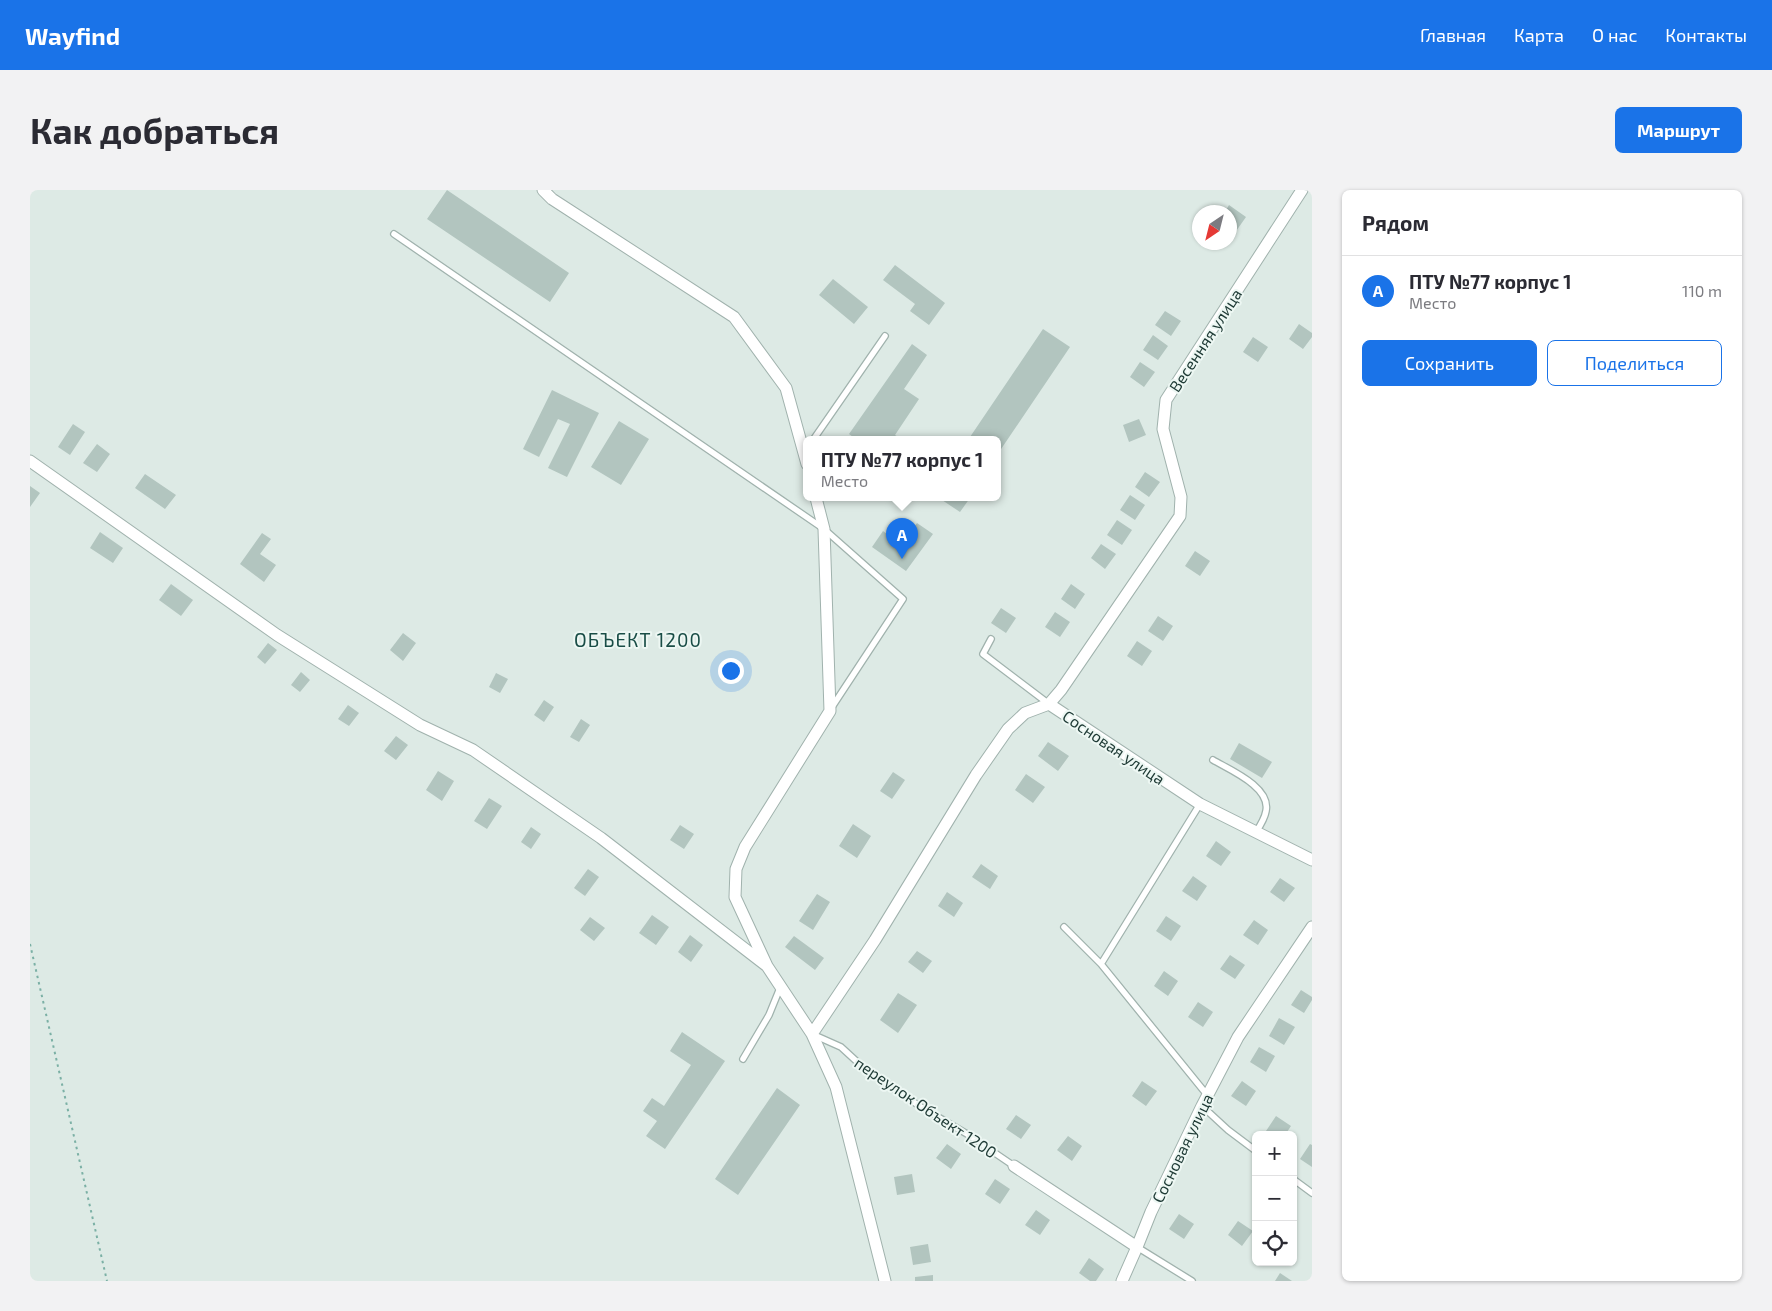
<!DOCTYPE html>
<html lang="ru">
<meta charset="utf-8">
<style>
body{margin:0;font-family:"Exo 2",sans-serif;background:#f2f2f3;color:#2b2b33}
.controls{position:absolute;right:15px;bottom:15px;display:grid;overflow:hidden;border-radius:8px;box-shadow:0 1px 4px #0004}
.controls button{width:45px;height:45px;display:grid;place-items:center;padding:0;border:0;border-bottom:1px solid #e1e1e2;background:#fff;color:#2b2b33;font:25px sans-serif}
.compass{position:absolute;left:1162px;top:15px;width:45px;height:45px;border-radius:50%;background:#fff;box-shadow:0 1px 4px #0004;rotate:215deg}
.you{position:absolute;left:700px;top:480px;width:18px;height:18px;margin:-12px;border:4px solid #fff;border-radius:50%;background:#1a73e8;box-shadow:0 0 0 8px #1a73e833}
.badge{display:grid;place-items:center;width:32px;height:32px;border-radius:50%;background:#1a73e8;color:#fff;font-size:16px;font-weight:700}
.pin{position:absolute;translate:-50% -41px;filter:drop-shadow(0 1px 2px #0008)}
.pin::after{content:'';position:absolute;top:26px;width:18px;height:15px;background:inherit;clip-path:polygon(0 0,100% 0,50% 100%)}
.popup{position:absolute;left:773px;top:246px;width:198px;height:65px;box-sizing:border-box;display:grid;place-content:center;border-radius:8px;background:#fff;filter:drop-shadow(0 1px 4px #0005);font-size:16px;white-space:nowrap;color:#7c7c81}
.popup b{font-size:19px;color:#2b2b33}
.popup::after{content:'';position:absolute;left:50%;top:100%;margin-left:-10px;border:10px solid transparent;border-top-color:#fff}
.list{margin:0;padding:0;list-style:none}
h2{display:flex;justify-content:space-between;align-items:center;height:65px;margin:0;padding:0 20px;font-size:21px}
h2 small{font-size:16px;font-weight:400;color:#7c7c81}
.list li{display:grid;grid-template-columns:32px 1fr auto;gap:15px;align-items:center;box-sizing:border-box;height:70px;padding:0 20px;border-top:1px solid #e1e1e2}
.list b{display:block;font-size:19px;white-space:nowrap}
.list p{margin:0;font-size:16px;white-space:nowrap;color:#7c7c81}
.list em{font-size:16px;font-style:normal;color:#7c7c81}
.actions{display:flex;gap:10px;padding:15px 20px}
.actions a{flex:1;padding:11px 0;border:1px solid #1a73e8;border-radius:8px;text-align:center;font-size:18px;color:#1a73e8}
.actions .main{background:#1a73e8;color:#fff}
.icon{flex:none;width:28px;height:28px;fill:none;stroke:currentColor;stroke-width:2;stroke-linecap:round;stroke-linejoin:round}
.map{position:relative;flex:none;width:1282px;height:1091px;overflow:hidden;border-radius:8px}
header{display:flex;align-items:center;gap:30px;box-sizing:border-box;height:70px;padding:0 25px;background:#1a73e8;color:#fff}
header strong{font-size:24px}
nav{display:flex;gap:28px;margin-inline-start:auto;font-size:18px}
.intro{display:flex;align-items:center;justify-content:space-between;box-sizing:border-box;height:120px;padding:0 30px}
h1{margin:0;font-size:35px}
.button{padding:12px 22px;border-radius:8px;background:#1a73e8;color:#fff;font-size:18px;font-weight:700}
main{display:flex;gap:30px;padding:0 30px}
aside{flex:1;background:#fff;border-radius:8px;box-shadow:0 1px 4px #0004}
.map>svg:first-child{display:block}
</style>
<header>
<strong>Wayfind</strong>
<nav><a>Главная</a><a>Карта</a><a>О нас</a><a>Контакты</a></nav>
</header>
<div class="intro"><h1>Как добраться</h1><a class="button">Маршрут</a></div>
<main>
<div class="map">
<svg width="1282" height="1091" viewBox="0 0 1282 1091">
<rect width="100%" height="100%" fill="#ddeae5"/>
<path fill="#b2c5bf" d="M 417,0 L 539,83 L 520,112 L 397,29 Z
M 1199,15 L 1216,27 L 1204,44 L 1200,41 L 1200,22 L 1195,22 Z
M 865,75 L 915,113 L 899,135 L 880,121 L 885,114 L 853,90 Z
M 803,89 L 838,117 L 824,134 L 789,105 Z
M 1135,121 L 1151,131 L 1141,146 L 1125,135 Z
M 1269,134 L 1282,143 L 1282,147 L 1273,159 L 1259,149 Z
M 1013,139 L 1040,157 L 967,265 L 967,250 L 944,250 L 940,247 Z
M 1123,145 L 1138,156 L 1128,170 L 1113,160 Z
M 1223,147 L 1238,157 L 1228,172 L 1213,162 Z
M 882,154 L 897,165 L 874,199 L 889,209 L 865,245 L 873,250 L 827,250 L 819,244 Z
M 1110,172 L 1125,182 L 1114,197 L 1100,187 Z
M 522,200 L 569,223 L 537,287 L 518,278 L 540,234 L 528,229 L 509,267 L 493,259 Z
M 1109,229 L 1116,245 L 1099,252 L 1093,235 Z
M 589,231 L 619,249 L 591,295 L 561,277 Z
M 43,234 L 55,242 L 40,265 L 28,257 Z
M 67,254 L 80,264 L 67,282 L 53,273 Z
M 1115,282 L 1130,292 L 1119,307 L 1105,297 Z
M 115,284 L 146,305 L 135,319 L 105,298 Z
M 0,296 L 10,303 L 0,317 Z
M 1100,305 L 1115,315 L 1105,330 L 1090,320 Z
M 909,308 L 940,308 L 930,322 Z
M 1087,330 L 1102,340 L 1092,355 L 1077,345 Z
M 887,333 L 903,344 L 876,381 L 842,357 L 853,341 L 871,355 Z
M 70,342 L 93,358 L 83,373 L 60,358 Z
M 232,343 L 241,349 L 230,364 L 246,375 L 234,392 L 210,374 Z
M 1071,354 L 1086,364 L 1075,379 L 1061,368 Z
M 1165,361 L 1180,371 L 1170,386 L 1155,376 Z
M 141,394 L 163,410 L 151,426 L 129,410 Z
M 1041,394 L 1055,404 L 1045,419 L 1031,409 Z
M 971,418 L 986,428 L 976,443 L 961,433 Z
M 1025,422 L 1040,432 L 1030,447 L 1015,437 Z
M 1128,426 L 1143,436 L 1133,451 L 1118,441 Z
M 373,443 L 386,453 L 373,471 L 360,460 Z
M 1107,451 L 1122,461 L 1112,476 L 1097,466 Z
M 238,453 L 247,460 L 235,474 L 227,467 Z
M 271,482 L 280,490 L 270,502 L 261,495 Z
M 466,483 L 478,489 L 470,503 L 459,497 Z
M 514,510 L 524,517 L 514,532 L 504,525 Z
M 318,515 L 329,523 L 319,536 L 308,529 Z
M 551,529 L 560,535 L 549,552 L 540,547 Z
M 366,546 L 378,555 L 366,570 L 354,561 Z
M 1018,552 L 1039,566 L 1028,581 L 1008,566 Z
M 1209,553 L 1242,572 L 1232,588 L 1200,569 Z
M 408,581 L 424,591 L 412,611 L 396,600 Z
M 863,582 L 875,590 L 862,609 L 850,601 Z
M 996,584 L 1015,597 L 1003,613 L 985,600 Z
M 459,608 L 472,616 L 457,639 L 444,631 Z
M 823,634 L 841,646 L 827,668 L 809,656 Z
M 650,635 L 664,644 L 654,659 L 640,650 Z
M 501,637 L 511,644 L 501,659 L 491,652 Z
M 1186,651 L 1201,662 L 1191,676 L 1176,666 Z
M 951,674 L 968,686 L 960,699 L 942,687 Z
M 558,679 L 569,687 L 555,706 L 544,698 Z
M 1163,686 L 1177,696 L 1167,711 L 1152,701 Z
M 1250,688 L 1265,698 L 1254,712 L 1240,702 Z
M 917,702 L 933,713 L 924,727 L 908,716 Z
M 787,704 L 800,712 L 783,740 L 769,731 Z
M 622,725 L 639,737 L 626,755 L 609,743 Z
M 1136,726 L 1151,736 L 1141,751 L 1126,741 Z
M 560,727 L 575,738 L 564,751 L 550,740 Z
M 1224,730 L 1238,740 L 1228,755 L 1213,745 Z
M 660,745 L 673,755 L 661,772 L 648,762 Z
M 764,746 L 794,768 L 785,780 L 755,757 Z
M 887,761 L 902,771 L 893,783 L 878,772 Z
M 1200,765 L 1215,775 L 1205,789 L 1190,779 Z
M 1134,781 L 1148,791 L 1138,806 L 1124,796 Z
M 1271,800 L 1282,807 L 1282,810 L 1274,823 L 1261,815 Z
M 868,803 L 887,815 L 868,843 L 850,830 Z
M 1168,812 L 1183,822 L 1173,837 L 1158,827 Z
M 1249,828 L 1265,837 L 1254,855 L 1239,846 Z
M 652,842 L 695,871 L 635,959 L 616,946 L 627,931 L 613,921 L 622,908 L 634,916 L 661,875 L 640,861 Z
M 1229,857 L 1245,866 L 1236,882 L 1220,872 Z
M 1112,891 L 1127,901 L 1116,916 L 1102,906 Z
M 1212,891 L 1226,901 L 1216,916 L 1201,906 Z
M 747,898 L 770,915 L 708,1005 L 685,989 Z
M 986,925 L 1001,935 L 991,949 L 976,939 Z
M 1246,926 L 1261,936 L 1255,945 L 1242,945 L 1236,941 Z
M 1038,946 L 1052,956 L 1042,971 L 1027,960 Z
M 917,954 L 931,964 L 921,979 L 906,968 Z
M 1280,954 L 1282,955 L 1282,977 L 1270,969 Z
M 882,984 L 885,1002 L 867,1005 L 864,987 Z
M 965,989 L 980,999 L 970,1014 L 955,1004 Z
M 1006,1020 L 1020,1030 L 1010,1045 L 995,1035 Z
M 1149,1024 L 1164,1034 L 1154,1049 L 1139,1039 Z
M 1208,1031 L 1223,1041 L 1212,1056 L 1198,1045 Z
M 898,1054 L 901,1072 L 883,1075 L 880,1057 Z
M 1059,1068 L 1074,1079 L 1066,1091 L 1060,1091 L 1049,1083 Z
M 1250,1083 L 1262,1091 L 1245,1091 Z
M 903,1085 L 903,1091 L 885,1091 L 885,1087 Z"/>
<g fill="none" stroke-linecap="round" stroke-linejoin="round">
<g stroke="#a0b2ad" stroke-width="8">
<path id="service" d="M 364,44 L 794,339 L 873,409 L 802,517
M 783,250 L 855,146
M 961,449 L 953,464 L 1019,514
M 1183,570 C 1200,580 1241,597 1236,621 C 1235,627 1230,636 1226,642
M 1170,614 L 1071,774 L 1178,906
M 1034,737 L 1071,774
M 784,845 L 811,857 L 836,880 L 891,917 L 937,944 L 984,976
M 713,869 L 739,825 L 750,798
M 1172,916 L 1198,940 L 1226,961
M 1263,989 L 1282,1003
M 1107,1057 L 1162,1091"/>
</g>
<g stroke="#a0b2ad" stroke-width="13">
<path id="minor" d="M 513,0 L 522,9 L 704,127 L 756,198 L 777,274
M 0,271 L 247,445 L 390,535 L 443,560 L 571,648 L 737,776
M 786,308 L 794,339 L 800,521 L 715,657 L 706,679 L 705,707 L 737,776 L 782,844 L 806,897 L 855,1091
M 1019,514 L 1170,614 L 1282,670
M 782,844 L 845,750 L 946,585 L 978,539 L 995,523 L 1019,514 L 1031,500 L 1150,326 L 1151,307 L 1133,239 L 1136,210 L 1272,0
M 984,976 L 1107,1057 L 1121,1022 L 1172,916 L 1208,847 L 1282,737
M 1092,1091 L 1107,1057"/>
</g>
<path stroke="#7bb0a5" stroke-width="2" stroke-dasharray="2.5 4" stroke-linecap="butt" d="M 0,754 L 77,1091"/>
<use href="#service" stroke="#fff" stroke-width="5.5"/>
<use href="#minor" stroke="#fff" stroke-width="11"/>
</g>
<g text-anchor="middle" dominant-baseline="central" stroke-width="4" stroke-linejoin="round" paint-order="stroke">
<g font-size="16" fill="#1e3a35" stroke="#edf7f3">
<text transform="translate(1175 150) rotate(-57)">Весенняя улица</text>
<text transform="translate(1084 557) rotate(34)">Сосновая улица</text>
<text transform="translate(896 917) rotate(34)">переулок Объект 1200</text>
<text transform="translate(1152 958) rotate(-64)">Сосновая улица</text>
</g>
<g font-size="19" letter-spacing="1" fill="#194d46" stroke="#edf7f3">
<text x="608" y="449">ОБЪЕКТ 1200</text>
</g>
</g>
</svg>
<div class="controls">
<button>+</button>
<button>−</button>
<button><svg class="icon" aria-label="locate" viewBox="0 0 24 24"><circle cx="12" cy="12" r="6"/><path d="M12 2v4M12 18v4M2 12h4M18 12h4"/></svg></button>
</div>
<svg class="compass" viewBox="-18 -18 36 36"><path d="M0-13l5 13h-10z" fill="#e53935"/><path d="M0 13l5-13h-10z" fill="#7c7c81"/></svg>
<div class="you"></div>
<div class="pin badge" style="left:872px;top:369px">A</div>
<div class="popup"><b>ПТУ №77 корпус 1</b>Место</div>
</div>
<aside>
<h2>Рядом<small></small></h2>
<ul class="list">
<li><span class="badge">A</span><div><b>ПТУ №77 корпус 1</b><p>Место</p></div><em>110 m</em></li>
</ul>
<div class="actions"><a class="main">Сохранить</a><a>Поделиться</a></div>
</aside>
</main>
